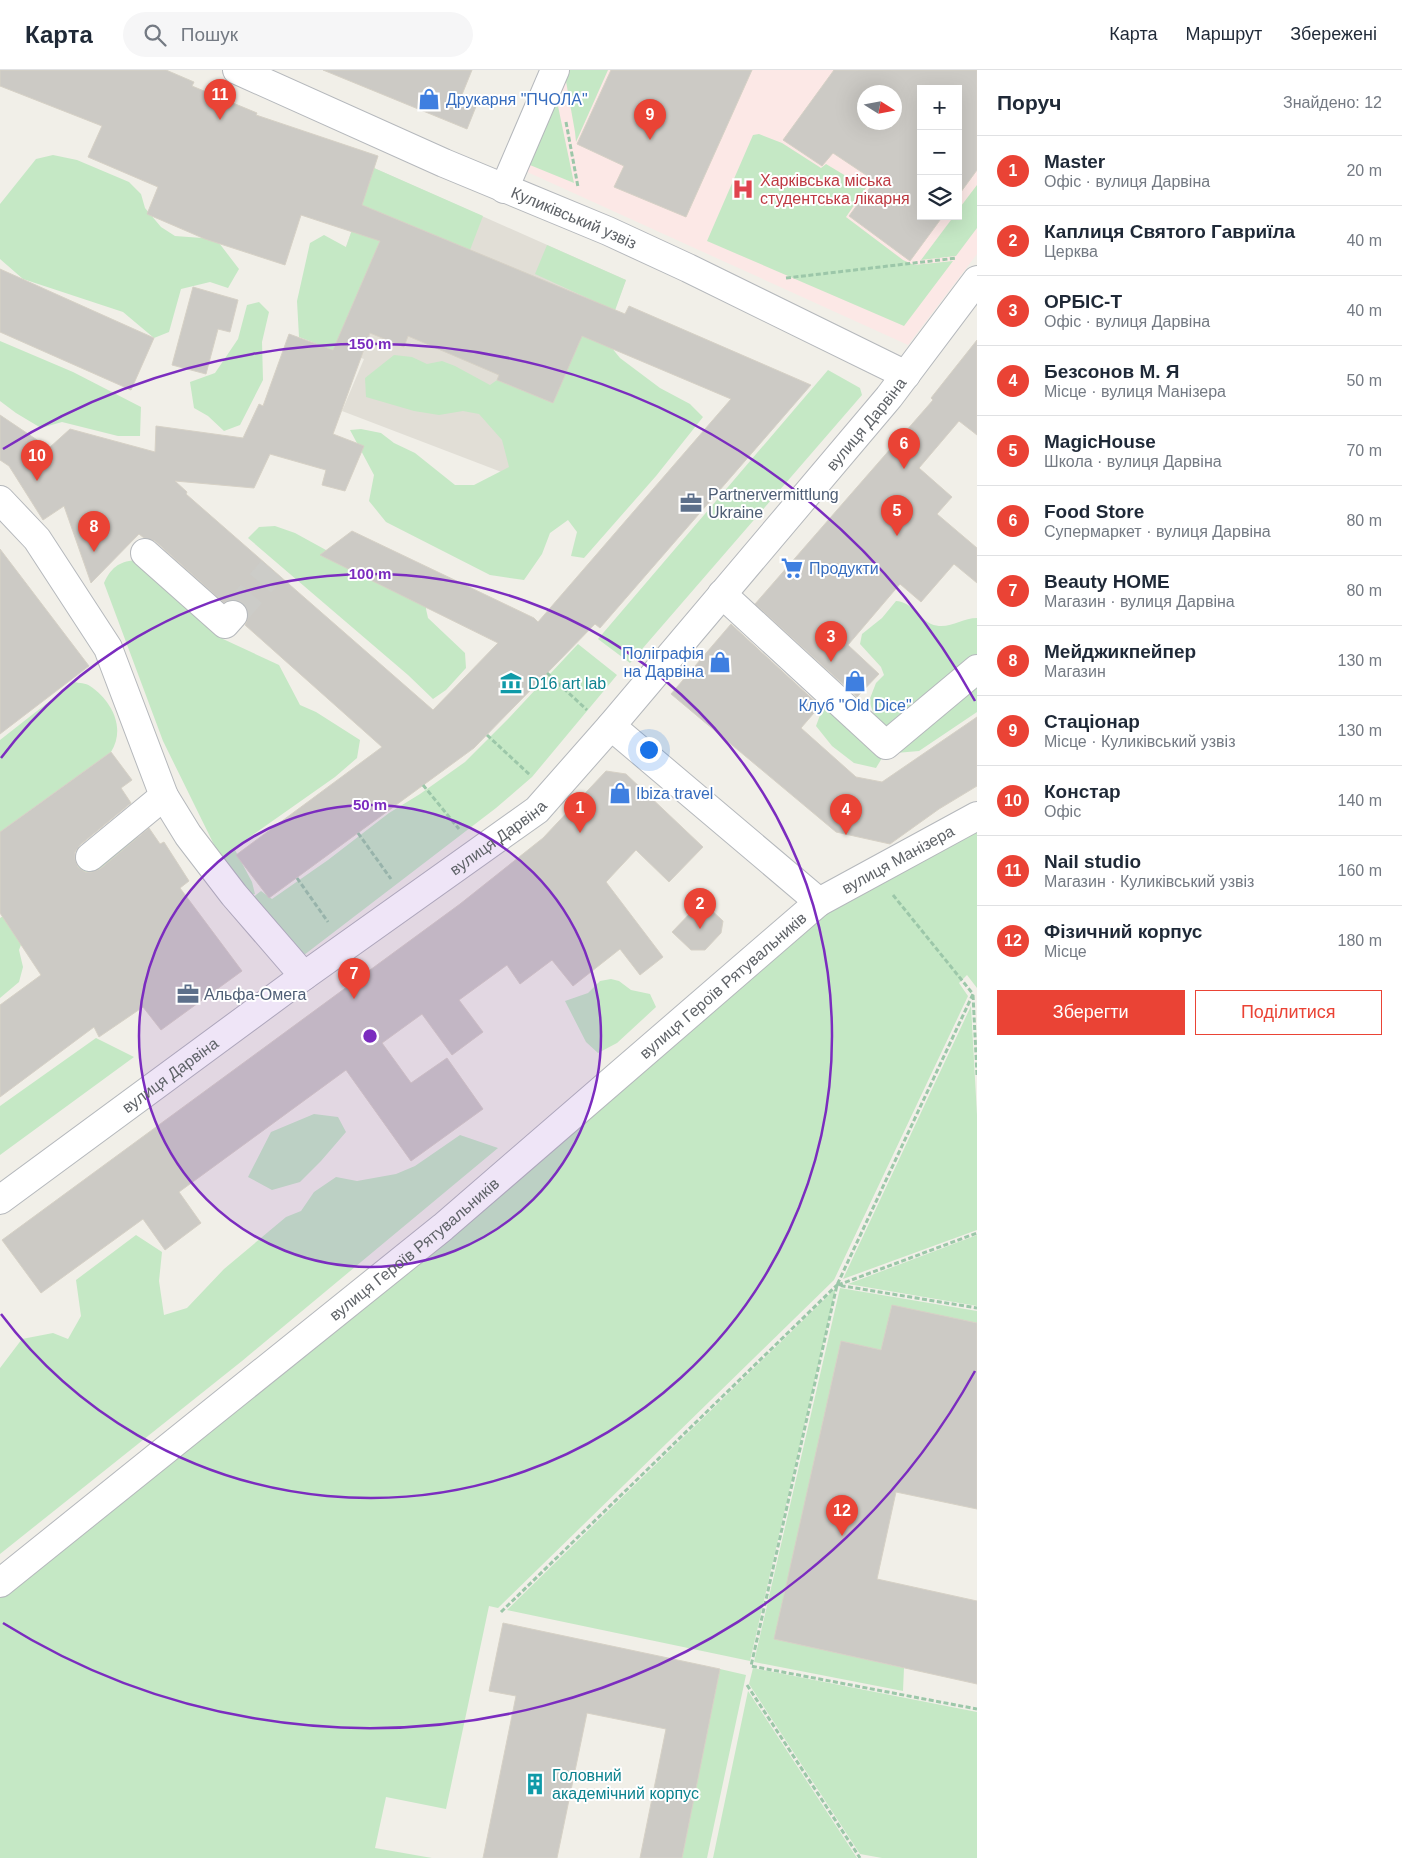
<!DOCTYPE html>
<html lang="uk">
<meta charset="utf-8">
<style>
body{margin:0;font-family:Helvetica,sans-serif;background:#f6f6f7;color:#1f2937}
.controls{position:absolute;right:15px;top:15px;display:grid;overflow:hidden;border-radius:0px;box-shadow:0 5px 20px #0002}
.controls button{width:45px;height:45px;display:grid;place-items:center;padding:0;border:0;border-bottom:1px solid #e0e1e3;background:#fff;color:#1f2937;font:25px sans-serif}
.compass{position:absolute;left:857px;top:15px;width:45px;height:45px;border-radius:50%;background:#fff;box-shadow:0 5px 20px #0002;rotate:101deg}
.you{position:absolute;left:648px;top:679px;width:18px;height:18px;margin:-12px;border:4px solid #fff;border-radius:50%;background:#1a73e8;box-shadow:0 0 0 8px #1a73e833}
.badge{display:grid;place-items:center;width:32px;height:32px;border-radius:50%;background:#ea4335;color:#fff;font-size:16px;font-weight:700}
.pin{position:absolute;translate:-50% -41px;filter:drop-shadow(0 1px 2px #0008)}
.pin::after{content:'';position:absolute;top:26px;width:18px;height:15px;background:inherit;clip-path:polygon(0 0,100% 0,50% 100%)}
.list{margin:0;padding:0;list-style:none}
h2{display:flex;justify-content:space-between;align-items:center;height:65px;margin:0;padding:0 20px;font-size:21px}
h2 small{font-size:16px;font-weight:400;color:#747a83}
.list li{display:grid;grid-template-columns:32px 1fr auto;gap:15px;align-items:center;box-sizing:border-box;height:70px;padding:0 20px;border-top:1px solid #e0e1e3}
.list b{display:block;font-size:19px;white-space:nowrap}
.list p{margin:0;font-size:16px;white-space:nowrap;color:#747a83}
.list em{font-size:16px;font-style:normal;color:#747a83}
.actions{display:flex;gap:10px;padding:15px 20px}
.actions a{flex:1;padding:11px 0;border:1px solid #ea4335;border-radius:0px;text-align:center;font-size:18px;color:#ea4335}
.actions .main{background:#ea4335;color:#fff}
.icon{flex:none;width:28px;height:28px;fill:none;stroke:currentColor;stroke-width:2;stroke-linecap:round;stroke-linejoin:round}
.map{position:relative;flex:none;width:977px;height:1788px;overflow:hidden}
header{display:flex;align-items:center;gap:30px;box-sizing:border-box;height:70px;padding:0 25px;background:#fff;border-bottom:1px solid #e0e1e3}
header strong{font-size:24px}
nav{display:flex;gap:28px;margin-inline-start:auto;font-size:18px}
.search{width:350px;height:45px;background:#f6f6f7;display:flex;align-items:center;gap:12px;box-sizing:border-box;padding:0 18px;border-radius:28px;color:#747a83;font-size:19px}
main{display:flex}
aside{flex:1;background:#fff}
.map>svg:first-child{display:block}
</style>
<header>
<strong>Карта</strong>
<div class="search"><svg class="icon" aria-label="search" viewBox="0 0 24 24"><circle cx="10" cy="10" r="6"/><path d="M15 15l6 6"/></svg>Пошук</div>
<nav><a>Карта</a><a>Маршрут</a><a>Збережені</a></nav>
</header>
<main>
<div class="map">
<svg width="977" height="1788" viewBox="0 0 977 1788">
<rect width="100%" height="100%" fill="#f1efe8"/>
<path fill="#e1ded6" d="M 374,98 L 626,210 L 546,419 L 342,341 L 364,289 L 312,272 Z"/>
<path fill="#fce8e6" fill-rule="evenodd" d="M 544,0 L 977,0 L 977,184 L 908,275 L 505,92 ZM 921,19 L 958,19 L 958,146 L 921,146 ZM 864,22 L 894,22 L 894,52 L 864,52 Z"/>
<path fill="#c5e8c5" d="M 564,0 L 608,0 L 576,72 L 575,62 Z
M 553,12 L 574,113 L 520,91 Z
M 759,64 L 782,73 L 821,98 L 826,94 L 866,118 L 846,147 L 903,190 L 914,195 L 953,191 L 904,256 L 707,171 L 753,65 Z
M 53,85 L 77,90 L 129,112 L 141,124 L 145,138 L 161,157 L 175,166 L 216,169 L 239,199 L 228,218 L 210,212 L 181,219 L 169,262 L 154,268 L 123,242 L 23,209 L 0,189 L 0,134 L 36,89 Z
M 374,98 L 483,146 L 470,180 L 391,147 L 339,282 L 299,267 L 297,231 L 310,173 L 324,165 L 346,177 Z
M 977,115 L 977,158 L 956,186 L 921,190 L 954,146 L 958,146 L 958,140 Z
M 547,175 L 626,210 L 603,274 L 607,272 L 620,288 L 660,318 L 690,334 L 703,347 L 656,406 L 584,488 L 571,486 L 577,462 L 568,450 L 550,463 L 542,484 L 524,510 L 490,505 L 386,452 L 369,431 L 374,405 L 350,360 L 361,359 L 381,363 L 394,373 L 415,383 L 455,415 L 474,415 L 509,397 L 502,370 L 479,344 L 463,341 L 439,345 L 414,341 L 366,327 L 365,308 L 394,285 L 412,287 L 427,294 L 442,291 L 455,296 L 490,315 L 497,310 L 553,333 L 596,232 L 535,204 Z
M 259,232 L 269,242 L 262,272 L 263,310 L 240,355 L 224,361 L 208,346 L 194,338 L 190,312 L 215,303 L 238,269 L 247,235 Z
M 0,271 L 73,302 L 141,337 L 140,366 L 118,366 L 62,352 L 41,358 L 16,343 L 0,331 Z
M 828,300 L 860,318 L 862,325 L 630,593 L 598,569 Z
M 275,456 L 295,463 L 366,502 L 429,524 L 426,539 L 428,548 L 465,583 L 466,598 L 446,620 L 433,629 L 408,605 L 248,468 L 259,457 Z
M 135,490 L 201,542 L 223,569 L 279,595 L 300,635 L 316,642 L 360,670 L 357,688 L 335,707 L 234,778 L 252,812 L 255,824 L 248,826 L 224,795 L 163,671 L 104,513 C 111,498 118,492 135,490 Z
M 896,531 C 912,532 917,547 931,554 C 948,561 961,548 977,548 L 977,642 L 919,681 L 896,683 L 876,650 L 869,631 L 876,613 L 884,605 L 881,597 L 860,574 L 862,564 L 882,548 Z
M 578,574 L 617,605 L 532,707 L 496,738 L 304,885 L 246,833 L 261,821 L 272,829 L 328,790 L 389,743 L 420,724 L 465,692 L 508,649 Z
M 74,612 C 79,613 86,613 90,616 C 112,631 126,658 111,682 L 0,762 L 0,670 Z
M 826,629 L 882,688 L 876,698 L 854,693 L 832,676 L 816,656 Z
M 977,758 L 977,918 L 967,905 L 959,913 L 968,926 L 834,1210 L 498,1538 L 489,1536 L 446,1739 L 386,1727 L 375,1778 L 432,1788 L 0,1788 L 0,1513 L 874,802 Z
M 127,764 L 135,765 L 146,776 L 24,867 L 19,880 L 23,897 L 19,912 L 0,928 L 0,848 Z
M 611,909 L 619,911 L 631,920 L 650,924 L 656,937 L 617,973 L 598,983 L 586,972 L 565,931 L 588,923 L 600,911 Z
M 971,936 L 977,1045 L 977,1160 L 843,1209 Z
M 96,968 L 134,987 L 0,1085 L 0,1036 Z
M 314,1044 L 338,1047 L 346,1062 L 321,1091 L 300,1112 L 272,1120 L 248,1107 L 271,1062 Z
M 460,1065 L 498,1078 L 242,1291 L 0,1484 L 0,1298 L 22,1269 L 53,1263 L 68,1269 L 81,1246 L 76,1210 L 136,1165 L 162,1182 L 159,1211 L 164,1245 L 187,1238 L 224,1199 L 286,1147 L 301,1141 L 314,1122 L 336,1107 L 357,1111 L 396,1104 L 415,1096 Z
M 977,1165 L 977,1236 L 848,1214 Z
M 836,1218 L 750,1591 L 507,1540 Z
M 840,1218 L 977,1241 L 977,1253 L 892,1236 L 881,1280 L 841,1271 L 775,1569 L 904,1598 L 903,1621 L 754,1592 Z
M 753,1598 L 977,1642 L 977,1788 L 882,1788 L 860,1784 L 749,1614 Z
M 720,1599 L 746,1605 L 707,1788 L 682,1788 Z
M 748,1621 L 857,1788 L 713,1788 Z"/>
<path fill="#cccac5" stroke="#d6d1c6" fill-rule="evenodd" d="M 0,0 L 166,0 L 194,12 L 192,16 L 257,43 L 256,45 L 378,86 L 362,135 L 625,244 L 629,236 L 811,315 L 600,558 L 595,554 L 474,678 L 269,828 L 236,785 L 382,677 L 245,555 L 248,548 L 248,541 L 244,534 L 236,530 L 229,530 L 224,533 L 155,471 L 144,468 L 139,464 L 91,513 L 64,436 L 43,450 L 9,396 L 0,390 L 0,345 L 49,378 L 70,359 L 155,382 L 156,356 L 243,368 L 259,334 L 263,336 L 289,264 L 333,280 L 380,171 L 301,145 L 285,195 L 205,169 L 147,144 L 158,117 L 88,87 L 102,56 L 0,16 ZM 370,263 L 404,277 L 408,266 L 499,305 L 497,310 L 553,333 L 582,266 L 731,329 L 538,552 L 534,548 L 352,461 L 320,485 L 498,573 L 433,640 L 186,424 L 187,422 L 175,411 L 254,418 L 270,384 L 326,400 L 322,415 L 345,421 L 364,376 L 333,364 Z
M 323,0 L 472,0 L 461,27 L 477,34 L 467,59 Z
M 611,0 L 752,0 L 686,147 L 614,117 L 624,96 L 577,74 Z
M 834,0 L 977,0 L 977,100 L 958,126 L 958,19 L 921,19 L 921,146 L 943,146 L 910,191 L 849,146 L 875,111 L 833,83 L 822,96 L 783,70 ZM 864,22 L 894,22 L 894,52 L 864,52 Z
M 0,199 L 154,268 L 131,320 L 0,262 Z
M 193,217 L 238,230 L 230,262 L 218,259 L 206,304 L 172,295 Z
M 977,270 L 977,365 L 959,351 L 919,398 L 952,427 L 937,444 L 977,478 L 977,513 L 954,494 L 921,532 L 900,514 L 848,575 L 879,604 L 857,627 L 755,534 L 933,330 L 931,328 Z
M 0,479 L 89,596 L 0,664 Z
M 731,554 L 820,636 L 801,658 L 856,707 L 882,712 L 977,647 L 977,716 L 939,739 L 890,774 L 836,762 L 671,624 Z
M 111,682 L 132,710 L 121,718 L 131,733 L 80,775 L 75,782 L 75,789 L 78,797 L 85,802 L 92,802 L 100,799 L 149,758 L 160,774 L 164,772 L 189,811 L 180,818 L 242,901 L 161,960 L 143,937 L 99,967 L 94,957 L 0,1027 L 0,935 L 41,905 L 0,843 L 0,762 Z
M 606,701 L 626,704 L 703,777 L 669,812 L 636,780 L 606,812 L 663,887 L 640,905 L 620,879 L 573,916 L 552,890 L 520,914 L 507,895 L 459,930 L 483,962 L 452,985 L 422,944 L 382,973 L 411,1013 L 447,988 L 483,1039 L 411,1091 L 346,1000 L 179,1122 L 201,1153 L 165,1180 L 143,1149 L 41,1223 L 2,1170 L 460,834 L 543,768 Z
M 697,836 L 708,837 L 723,851 L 721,863 L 705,880 L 691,880 L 672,862 Z
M 892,1235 L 977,1253 L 977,1439 L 896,1422 L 877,1509 L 977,1531 L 977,1614 L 774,1569 L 841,1271 L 881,1280 Z
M 503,1553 L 720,1599 L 682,1788 L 640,1788 L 666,1659 L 587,1643 L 557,1788 L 483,1788 L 516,1626 L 489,1621 Z"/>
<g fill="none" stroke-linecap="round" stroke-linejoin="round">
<path stroke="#ccccc8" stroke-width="28" stroke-dasharray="28 14" stroke-linecap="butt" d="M 233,545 L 272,500"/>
<g stroke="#b5b8bc" stroke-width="30">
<g id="minor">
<path id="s1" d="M 237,0 L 444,93 L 608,161 L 688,198 L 906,305"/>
<path d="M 504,119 L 555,0"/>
<path d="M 0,430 L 37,469 L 108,578 L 164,726 L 188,765 L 234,825 L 304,906"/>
<path d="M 145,483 L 225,554 L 233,545"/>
<path d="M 722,524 L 886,675 L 977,599"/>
<path d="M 611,656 L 819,832"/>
<path d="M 90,787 L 164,726"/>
<path id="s2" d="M 0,1130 L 304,906 L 537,740 L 611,656 L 889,327 L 977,210"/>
<path id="s3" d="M 0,1513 L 443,1157 L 819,832 L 977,746"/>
</g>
</g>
<path stroke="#9cc7a9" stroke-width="3" stroke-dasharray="5 2.5" stroke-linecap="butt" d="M 566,52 L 578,117
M 786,208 L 957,188
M 547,603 L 587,640
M 487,665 L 530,705
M 423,715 L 459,759
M 358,763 L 391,809
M 297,808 L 328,852
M 893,825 L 973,924 L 837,1215 L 751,1596 L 977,1639
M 973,925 L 977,1005
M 838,1215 L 977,1163
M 501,1542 L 837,1215 L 977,1238
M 747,1615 L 860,1788"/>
<use href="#minor" stroke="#fff" stroke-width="28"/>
</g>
<circle cx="370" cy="966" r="231" fill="#7b2cbf" fill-opacity=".12"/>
<g fill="none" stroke="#7b2cbf" stroke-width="2.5">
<circle cx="370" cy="966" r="231"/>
<path d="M1 688A462 462 0 1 1 1 1244"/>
<path d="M975 1301A692 692 0 0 1 3 1553M3 379A692 692 0 0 1 975 631"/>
</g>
<defs>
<g id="shop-bare" transform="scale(1.725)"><path d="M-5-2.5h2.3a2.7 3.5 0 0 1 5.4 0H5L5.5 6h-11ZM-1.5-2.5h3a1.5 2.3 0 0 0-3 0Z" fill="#3f7fe0" stroke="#fff" stroke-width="2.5" paint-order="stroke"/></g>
<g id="hospital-bare" transform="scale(1.725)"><path d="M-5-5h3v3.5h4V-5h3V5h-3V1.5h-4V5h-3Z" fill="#e0444e" stroke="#fff" stroke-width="2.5" paint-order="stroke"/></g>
<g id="office-bare" transform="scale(1.725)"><path d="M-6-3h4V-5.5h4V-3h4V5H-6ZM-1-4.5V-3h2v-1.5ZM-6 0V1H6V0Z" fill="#5c6f8a" stroke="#fff" stroke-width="2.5" paint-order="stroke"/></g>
<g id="supermarket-bare" transform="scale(1.725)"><path d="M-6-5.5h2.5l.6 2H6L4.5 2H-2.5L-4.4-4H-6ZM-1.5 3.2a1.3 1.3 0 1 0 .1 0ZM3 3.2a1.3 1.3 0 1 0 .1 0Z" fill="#3f7fe0" stroke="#fff" stroke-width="2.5" paint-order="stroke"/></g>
<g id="museum-bare" transform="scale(1.725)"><path d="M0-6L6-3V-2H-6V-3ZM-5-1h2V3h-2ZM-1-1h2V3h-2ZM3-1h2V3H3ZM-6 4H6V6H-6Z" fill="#0f9aa8" stroke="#fff" stroke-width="2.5" paint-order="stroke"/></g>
<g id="building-bare" transform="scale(1.725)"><path d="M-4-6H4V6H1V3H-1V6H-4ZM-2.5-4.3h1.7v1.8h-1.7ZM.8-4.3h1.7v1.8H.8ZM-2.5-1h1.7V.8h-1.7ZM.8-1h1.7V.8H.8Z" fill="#0f9aa8" stroke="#fff" stroke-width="2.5" paint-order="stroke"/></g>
</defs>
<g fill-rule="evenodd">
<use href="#shop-bare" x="429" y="29"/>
<use href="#hospital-bare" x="743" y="119"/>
<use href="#office-bare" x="691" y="433"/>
<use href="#supermarket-bare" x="792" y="498"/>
<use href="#shop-bare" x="720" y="592"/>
<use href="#shop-bare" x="855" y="611"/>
<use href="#museum-bare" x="511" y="613"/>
<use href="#shop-bare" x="620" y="723"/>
<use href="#office-bare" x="188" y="924"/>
<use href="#building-bare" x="535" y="1714"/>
</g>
<g text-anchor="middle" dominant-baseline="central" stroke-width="4" stroke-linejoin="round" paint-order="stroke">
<g font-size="16" fill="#366cbe" stroke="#fff" text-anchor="start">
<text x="446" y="29">Друкарня "ПЧОЛА"</text>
<text x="809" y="498">Продукти</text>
<text x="704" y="583" text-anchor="end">Поліграфія<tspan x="704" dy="18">на Дарвіна</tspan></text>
<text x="855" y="635" text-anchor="middle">Клуб "Old Dice"</text>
<text x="636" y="723">Ibiza travel</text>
</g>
<g font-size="16" fill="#be3a42" stroke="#fff" text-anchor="start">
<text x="760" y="110">Харківська міська<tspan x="760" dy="18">студентська лікарня</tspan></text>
</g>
<g font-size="16" fill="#5f6368" stroke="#fff">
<text stroke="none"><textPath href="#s1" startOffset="368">Куликівський узвіз</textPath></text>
<text stroke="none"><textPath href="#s2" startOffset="1171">вулиця Дарвіна</textPath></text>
<text stroke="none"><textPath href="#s2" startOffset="616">вулиця Дарвіна</textPath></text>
<text stroke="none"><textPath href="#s3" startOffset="1155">вулиця Манізера</textPath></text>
<text stroke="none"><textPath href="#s3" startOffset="938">вулиця Героїв Рятувальників</textPath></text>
<text stroke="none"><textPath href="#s2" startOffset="211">вулиця Дарвіна</textPath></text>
<text stroke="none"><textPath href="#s3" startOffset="532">вулиця Героїв Рятувальників</textPath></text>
</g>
<g font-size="16" fill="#4e5e75" stroke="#fff" text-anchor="start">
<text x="708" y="424">Partnervermittlung<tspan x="708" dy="18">Ukraine</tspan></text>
<text x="204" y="924">Альфа-Омега</text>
</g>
<g font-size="16" fill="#0d838f" stroke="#fff" text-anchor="start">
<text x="528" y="613">D16 art lab</text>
<text x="552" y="1705">Головний<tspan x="552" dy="18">академічний корпус</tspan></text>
</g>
</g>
<circle cx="370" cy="966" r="8" fill="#7b2cbf" stroke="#fff" stroke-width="2.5"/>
<g font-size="15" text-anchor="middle" font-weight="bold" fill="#7b2cbf" stroke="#fff" stroke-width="4" stroke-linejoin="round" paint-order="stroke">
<text x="370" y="279">150 m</text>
<text x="370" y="509">100 m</text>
<text x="370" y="740">50 m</text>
</g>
</svg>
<div class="controls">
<button>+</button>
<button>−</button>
<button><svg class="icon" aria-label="layers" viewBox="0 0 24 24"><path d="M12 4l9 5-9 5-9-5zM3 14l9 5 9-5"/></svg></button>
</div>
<svg class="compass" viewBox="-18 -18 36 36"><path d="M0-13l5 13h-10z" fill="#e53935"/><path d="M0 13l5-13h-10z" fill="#747a83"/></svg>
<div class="you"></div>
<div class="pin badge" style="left:580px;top:763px">1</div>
<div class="pin badge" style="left:700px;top:859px">2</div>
<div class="pin badge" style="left:831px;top:592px">3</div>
<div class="pin badge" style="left:846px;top:765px">4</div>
<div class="pin badge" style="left:897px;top:466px">5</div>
<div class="pin badge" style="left:904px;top:399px">6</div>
<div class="pin badge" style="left:354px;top:929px">7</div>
<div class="pin badge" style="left:94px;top:482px">8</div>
<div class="pin badge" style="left:650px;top:70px">9</div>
<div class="pin badge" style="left:37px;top:411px">10</div>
<div class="pin badge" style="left:220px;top:50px">11</div>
<div class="pin badge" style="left:842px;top:1466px">12</div>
</div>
<aside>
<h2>Поруч<small>Знайдено: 12</small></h2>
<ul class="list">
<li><span class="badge">1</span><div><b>Master</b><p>Офіс · вулиця Дарвіна</p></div><em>20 m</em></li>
<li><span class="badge">2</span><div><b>Каплиця Святого Гавриїла</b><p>Церква</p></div><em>40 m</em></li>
<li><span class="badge">3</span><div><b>ОРБІС-Т</b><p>Офіс · вулиця Дарвіна</p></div><em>40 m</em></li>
<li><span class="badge">4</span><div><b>Безсонов М. Я</b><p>Місце · вулиця Манізера</p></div><em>50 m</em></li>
<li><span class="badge">5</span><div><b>MagicHouse</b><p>Школа · вулиця Дарвіна</p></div><em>70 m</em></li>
<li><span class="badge">6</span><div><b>Food Store</b><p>Супермаркет · вулиця Дарвіна</p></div><em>80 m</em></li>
<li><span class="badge">7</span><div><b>Beauty HOME</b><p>Магазин · вулиця Дарвіна</p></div><em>80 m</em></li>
<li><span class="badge">8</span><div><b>Мейджикпейпер</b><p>Магазин</p></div><em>130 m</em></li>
<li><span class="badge">9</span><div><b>Стаціонар</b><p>Місце · Куликівський узвіз</p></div><em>130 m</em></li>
<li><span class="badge">10</span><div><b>Констар</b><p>Офіс</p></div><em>140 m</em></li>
<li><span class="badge">11</span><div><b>Nail studio</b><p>Магазин · Куликівський узвіз</p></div><em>160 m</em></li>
<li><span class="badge">12</span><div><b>Фізичний корпус</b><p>Місце</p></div><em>180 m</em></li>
</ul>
<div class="actions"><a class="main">Зберегти</a><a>Поділитися</a></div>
</aside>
</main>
